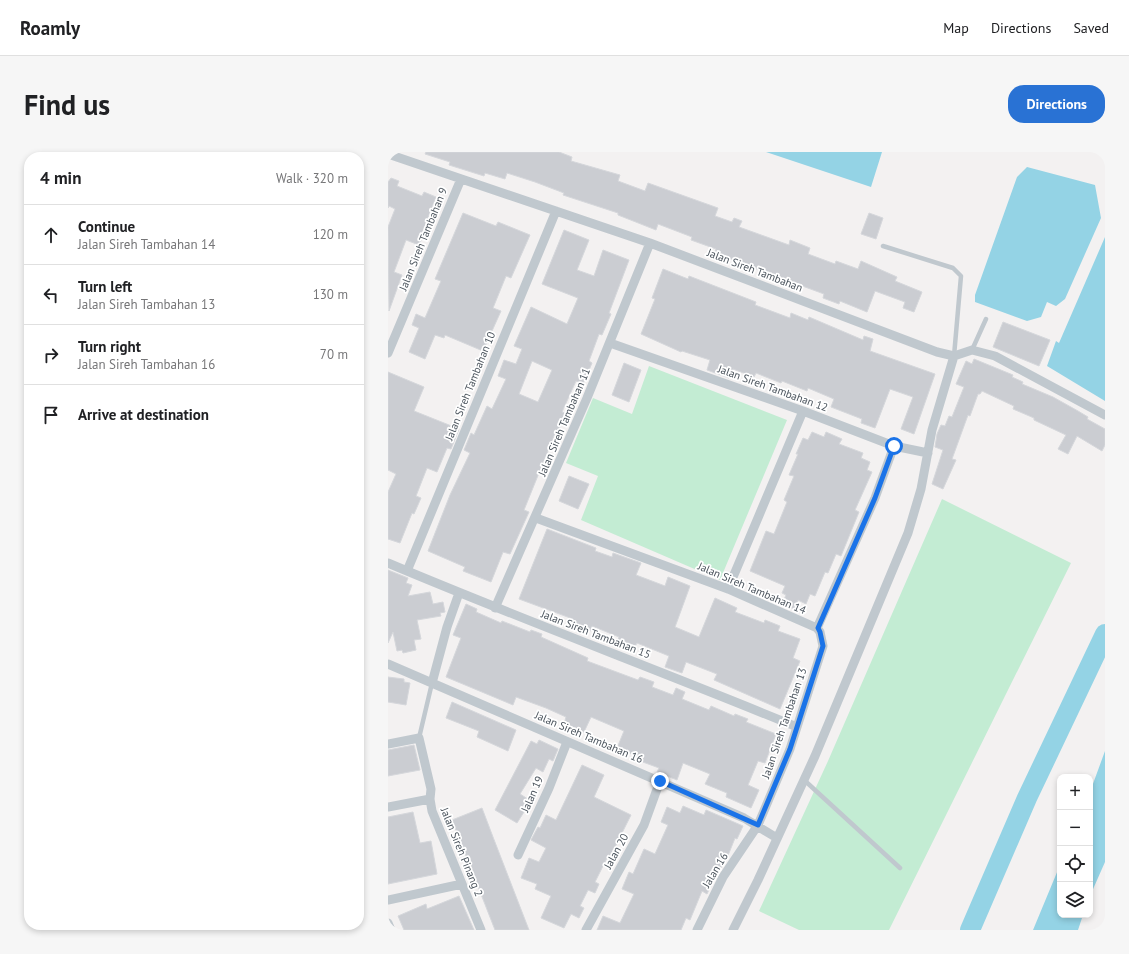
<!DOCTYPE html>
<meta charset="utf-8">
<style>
body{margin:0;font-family:"PT Sans",sans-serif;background:#f6f6f6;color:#202124}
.controls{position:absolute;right:12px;bottom:12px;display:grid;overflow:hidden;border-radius:8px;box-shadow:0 2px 6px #0003}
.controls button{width:36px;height:36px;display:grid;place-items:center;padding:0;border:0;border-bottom:1px solid #e0e0e0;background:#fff;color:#202124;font:20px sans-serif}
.stop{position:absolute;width:12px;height:12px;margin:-9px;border:3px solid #1a73e8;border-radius:50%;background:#fff}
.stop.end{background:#1a73e8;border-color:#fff;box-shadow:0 1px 4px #0008}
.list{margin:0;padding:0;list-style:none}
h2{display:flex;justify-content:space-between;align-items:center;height:52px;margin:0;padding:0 16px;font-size:17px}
h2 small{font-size:13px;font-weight:400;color:#757577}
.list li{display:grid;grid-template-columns:26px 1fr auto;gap:12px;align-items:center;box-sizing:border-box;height:60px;padding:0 16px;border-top:1px solid #e0e0e0}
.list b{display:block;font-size:15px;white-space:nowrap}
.list p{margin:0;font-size:13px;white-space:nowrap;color:#757577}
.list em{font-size:13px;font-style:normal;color:#757577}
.icon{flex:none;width:22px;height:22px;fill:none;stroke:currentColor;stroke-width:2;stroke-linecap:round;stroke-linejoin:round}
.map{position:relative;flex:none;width:717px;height:778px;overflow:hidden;border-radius:16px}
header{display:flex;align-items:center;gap:24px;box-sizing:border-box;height:56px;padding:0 20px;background:#fff;border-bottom:1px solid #e0e0e0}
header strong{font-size:19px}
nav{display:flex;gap:22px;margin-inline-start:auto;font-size:14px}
.intro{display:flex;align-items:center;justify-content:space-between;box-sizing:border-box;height:96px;padding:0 24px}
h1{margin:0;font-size:28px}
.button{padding:10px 18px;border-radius:16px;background:#2972d4;color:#fff;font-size:14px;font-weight:700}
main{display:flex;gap:24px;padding:0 24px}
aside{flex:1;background:#fff;border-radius:16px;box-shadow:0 2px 6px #0003}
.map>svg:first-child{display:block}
</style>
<header>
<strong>Roamly</strong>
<nav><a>Map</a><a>Directions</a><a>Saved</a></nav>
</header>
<div class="intro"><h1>Find us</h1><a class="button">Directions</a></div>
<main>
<aside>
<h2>4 min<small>Walk · 320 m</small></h2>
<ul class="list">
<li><svg class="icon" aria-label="ahead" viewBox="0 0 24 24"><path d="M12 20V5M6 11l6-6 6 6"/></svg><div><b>Continue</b><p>Jalan Sireh Tambahan 14</p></div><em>120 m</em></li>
<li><svg class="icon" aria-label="left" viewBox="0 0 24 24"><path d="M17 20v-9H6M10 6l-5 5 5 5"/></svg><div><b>Turn left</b><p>Jalan Sireh Tambahan 13</p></div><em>130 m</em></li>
<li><svg class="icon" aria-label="right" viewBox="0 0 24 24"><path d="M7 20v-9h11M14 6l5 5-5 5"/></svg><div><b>Turn right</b><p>Jalan Sireh Tambahan 16</p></div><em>70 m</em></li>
<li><svg class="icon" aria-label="arrive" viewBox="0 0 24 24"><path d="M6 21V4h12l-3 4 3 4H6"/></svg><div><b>Arrive at destination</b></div></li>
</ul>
</aside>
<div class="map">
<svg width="717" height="778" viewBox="0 0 717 778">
<rect width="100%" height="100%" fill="#f3f1f1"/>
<path fill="#c3ecd3" d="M 261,214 L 399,268 L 332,428 L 193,368 L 210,324 L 178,311 L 205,246 L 244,262 Z
M 554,347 L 683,411 L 501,778 L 411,778 L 371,759 L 440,609 Z"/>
<path fill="#94d3e5" d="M 378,0 L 494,0 L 483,35 Z
M 639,15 L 707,33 L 713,66 L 677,147 L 668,154 L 659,150 L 653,165 L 639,169 L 587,150 L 587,143 L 629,25 Z
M 717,85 L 717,249 L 659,214 L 668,189 L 671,191 Z
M 717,599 L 717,710 L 702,744 L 702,640 Z
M 672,713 L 672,763 L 695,763 L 690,778 L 645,778 Z"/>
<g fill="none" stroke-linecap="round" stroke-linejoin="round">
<path stroke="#94d3e5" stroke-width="20" d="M 582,778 L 639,646 L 717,482"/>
</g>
<path fill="#cbcdd2" stroke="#d5d7db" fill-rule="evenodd" d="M 38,0 L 171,0 L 184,5 L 183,9 L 232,23 L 230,29 L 257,39 L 260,31 L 330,56 L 327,64 L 344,70 L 346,66 L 354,69 L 351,75 L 401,93 L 402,88 L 422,96 L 420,102 L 447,112 L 448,109 L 470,117 L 473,109 L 509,125 L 507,129 L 534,140 L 526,160 L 515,156 L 517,150 L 487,139 L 479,160 L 452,149 L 451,152 L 435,146 L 436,142 L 409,132 L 408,135 L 388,128 L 389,125 L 327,101 L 328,97 L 303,88 L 304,85 L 270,72 L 268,78 L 230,63 L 230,61 L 175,43 L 176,41 L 147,30 L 119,21 L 117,27 L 97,21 L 96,24 L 61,13 L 62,10 L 37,2 Z
M 3,26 L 11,29 L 9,34 L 34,44 L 36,40 L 48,45 L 34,81 L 36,82 L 31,93 L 18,88 L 6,120 L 14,123 L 1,159 L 0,75 L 7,57 L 1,54 L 0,56 L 0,30 Z
M 75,61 L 108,74 L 110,70 L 142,83 L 123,126 L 118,124 L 105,156 L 113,159 L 95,199 L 57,183 L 56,186 L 47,183 L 37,207 L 21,200 L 31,176 L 24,173 L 28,162 L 37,166 L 53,129 L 47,127 Z
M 481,61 L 495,66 L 488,87 L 473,82 Z
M 176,78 L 201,88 L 189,118 L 206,124 L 215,98 L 241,108 L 221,161 L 223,162 L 214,183 L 211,182 L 201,209 L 204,211 L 195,232 L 188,229 L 174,260 L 177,261 L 170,280 L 168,279 L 136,358 L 141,360 L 122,402 L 115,400 L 103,430 L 75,419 L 77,415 L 40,399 L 62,343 L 82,301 L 76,298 L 83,281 L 86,283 L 99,254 L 104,257 L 118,227 L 110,224 L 116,208 L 128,212 L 134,197 L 126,194 L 143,155 L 179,172 L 190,146 L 154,132 ZM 144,209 L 164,218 L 150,250 L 131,242 Z
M 275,117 L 300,127 L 301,124 L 368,150 L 367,153 L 402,166 L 403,161 L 420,168 L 421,165 L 475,188 L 476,184 L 485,187 L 482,199 L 547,222 L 526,282 L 513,277 L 525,245 L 502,237 L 487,276 L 473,271 L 474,267 L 443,255 L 446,247 L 420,236 L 419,239 L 394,229 L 393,231 L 368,221 L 366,225 L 345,217 L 341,226 L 319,218 L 322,208 L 294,199 L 293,200 L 253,182 L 267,147 L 264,146 Z
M 615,170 L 662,188 L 651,214 L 605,195 Z
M 586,207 L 625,223 L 624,225 L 635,230 L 634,232 L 665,245 L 690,259 L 700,265 L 699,267 L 717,277 L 717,293 L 714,299 L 689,284 L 680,302 L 670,297 L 678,283 L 646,268 L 646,266 L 625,257 L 626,254 L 594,239 L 592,242 L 590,242 L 582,264 L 580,263 L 564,307 L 568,308 L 555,337 L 544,332 L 555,298 L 547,295 L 549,282 L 553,273 L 557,274 L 561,264 L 564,265 L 576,235 L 568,232 L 578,209 L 584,212 Z
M 236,211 L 253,218 L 241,250 L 224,243 Z
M 0,220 L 36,235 L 26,259 L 71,277 L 63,297 L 59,296 L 49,320 L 39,316 L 28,344 L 33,346 L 26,362 L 24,361 L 12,391 L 0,387 L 0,340 L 8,322 L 0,318 Z
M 424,280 L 436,285 L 438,280 L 454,287 L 451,292 L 475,301 L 473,306 L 482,310 L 479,318 L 484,320 L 467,358 L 471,360 L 453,404 L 448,402 L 440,421 L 437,420 L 427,444 L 422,442 L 418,452 L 410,448 L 406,457 L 394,452 L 398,443 L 394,441 L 397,434 L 362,419 L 378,379 L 386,382 L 399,350 L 396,348 L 406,324 L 401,323 L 410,302 L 408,302 L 415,286 L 420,288 Z
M 181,324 L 201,332 L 190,357 L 171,349 Z
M 159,377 L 208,396 L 207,399 L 224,405 L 225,401 L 253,411 L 248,423 L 277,434 L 280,425 L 302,434 L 287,475 L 311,485 L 327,446 L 349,456 L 347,460 L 376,471 L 377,468 L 392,474 L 390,479 L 412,487 L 405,506 L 412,509 L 392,557 L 326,528 L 329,522 L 298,510 L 294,521 L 277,515 L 281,504 L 249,491 L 245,498 L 229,491 L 231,485 L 204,474 L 203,479 L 183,471 L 185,467 L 131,447 Z
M 0,418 L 20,426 L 18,431 L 24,433 L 20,444 L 42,440 L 45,452 L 55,450 L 57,460 L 52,461 L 53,464 L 29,468 L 33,487 L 26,488 L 28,498 L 15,501 L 14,498 L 9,499 L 5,480 L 0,491 Z
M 78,452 L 89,457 L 88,460 L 113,471 L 114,469 L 142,480 L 143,478 L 154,482 L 153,485 L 200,506 L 199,509 L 250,528 L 252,525 L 266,530 L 264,535 L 285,543 L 288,536 L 297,540 L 294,547 L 321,558 L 323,554 L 346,564 L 347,562 L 360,567 L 358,570 L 388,582 L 377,611 L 370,609 L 360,633 L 371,638 L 363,656 L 338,645 L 339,641 L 317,632 L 322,622 L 295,611 L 289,628 L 269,620 L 271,616 L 244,606 L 246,603 L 229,596 L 236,579 L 203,565 L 196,580 L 176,572 L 178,565 L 158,556 L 128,545 L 125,553 L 58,525 L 73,486 L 65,483 Z
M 0,525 L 16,527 L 16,530 L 22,531 L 18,553 L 0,550 Z
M 64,550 L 128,578 L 120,599 L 89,585 L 91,579 L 58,566 Z
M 151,588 L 170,597 L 165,609 L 161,607 L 155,620 L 148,616 L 132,642 L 143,649 L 129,671 L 107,658 L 143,589 L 149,592 Z
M 26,593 L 32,618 L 0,624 L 0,598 Z
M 194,613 L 216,623 L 206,645 L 243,663 L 221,707 L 219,706 L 207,730 L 211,732 L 207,741 L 200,738 L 192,754 L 196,756 L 191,766 L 183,762 L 176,776 L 153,766 L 163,744 L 147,737 L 149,732 L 133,726 L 141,706 L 151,710 L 158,696 L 143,688 L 150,675 L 152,676 L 158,663 L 168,668 Z
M 295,654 L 316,663 L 318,658 L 355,674 L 349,687 L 347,686 L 337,711 L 328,722 L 319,742 L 314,739 L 302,768 L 298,766 L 293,778 L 209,778 L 215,764 L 232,771 L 246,742 L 234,737 L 241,720 L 245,722 L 256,697 L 267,702 L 280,673 L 273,670 L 279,655 L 292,661 Z
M 94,656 L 105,685 L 141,778 L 107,778 L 64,668 Z
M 25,660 L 32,691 L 43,689 L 49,722 L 0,732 L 0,665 Z
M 71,744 L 86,778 L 16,778 L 10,764 L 38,752 L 39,757 Z"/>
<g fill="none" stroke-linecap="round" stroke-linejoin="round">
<path stroke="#c0c8ce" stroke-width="4.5" d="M 495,94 L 565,116 L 573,124 L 566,204
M 584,198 L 598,167
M 31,586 L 44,531
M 415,627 L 512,716"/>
<path stroke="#c0c8ce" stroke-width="9" d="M 0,2 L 262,91 L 549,200 L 566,204 L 584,198 L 607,204 L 717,263
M 222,191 L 415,259 L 506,294 L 540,301
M 0,201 L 73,27
M 148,366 L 340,437 L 429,476
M 0,411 C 135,468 273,519 409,575
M 19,419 L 168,59
M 340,437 L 415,259
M 107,456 L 199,246 L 262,91
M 429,476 L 487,346 L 506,294
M 0,512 L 356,666 L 389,686
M 44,531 L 59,475 L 71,441
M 0,592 L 31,586 L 43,637 L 42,647
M 0,655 L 42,647 L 44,659 L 93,778
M 130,703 L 161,636 L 179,590
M 0,748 L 74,732
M 0,771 L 3,778
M 198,778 L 256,673 L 272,629
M 309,778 L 335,725 L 370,673 L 402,597 L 435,494 L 432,480 L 429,476
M 345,778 L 370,728 L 427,604 L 520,381 L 533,337 L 544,278 L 566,204
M 716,778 L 717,777"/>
</g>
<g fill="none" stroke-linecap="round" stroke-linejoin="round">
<path stroke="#1a73e8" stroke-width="5" d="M 272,629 L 370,673 L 402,597 L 435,494 L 432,480 L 430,476 L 487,346 L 506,294"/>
</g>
<g text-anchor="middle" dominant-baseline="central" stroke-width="3.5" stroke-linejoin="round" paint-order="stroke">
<g font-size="11" fill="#4a535c" stroke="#fff">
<text transform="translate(35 87) rotate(-68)">Jalan Sireh Tambahan 9</text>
<text transform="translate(367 118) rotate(21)">Jalan Sireh Tambahan</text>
<text transform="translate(82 234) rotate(-68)">Jalan Sireh Tambahan 10</text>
<text transform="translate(385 236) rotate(20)">Jalan Sireh Tambahan 12</text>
<text transform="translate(176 270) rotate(-67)">Jalan Sireh Tambahan 11</text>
<text transform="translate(364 436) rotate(23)">Jalan Sireh Tambahan 14</text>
<text transform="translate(208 482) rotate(21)">Jalan Sireh Tambahan 15</text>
<text transform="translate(396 571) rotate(-71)">Jalan Sireh Tambahan 13</text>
<text transform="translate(201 585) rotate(23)">Jalan Sireh Tambahan 16</text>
<text transform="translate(144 642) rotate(-66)">Jalan 19</text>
<text transform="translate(228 699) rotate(-61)">Jalan 20</text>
<text transform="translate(74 700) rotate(68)">Jalan Sireh Pinang 2</text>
<text transform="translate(327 718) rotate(-59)">Jalan 16</text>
</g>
</g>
</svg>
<div class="controls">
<button>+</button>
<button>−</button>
<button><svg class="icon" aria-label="locate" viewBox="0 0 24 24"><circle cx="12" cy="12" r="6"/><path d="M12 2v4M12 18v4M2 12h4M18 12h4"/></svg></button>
<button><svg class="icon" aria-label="layers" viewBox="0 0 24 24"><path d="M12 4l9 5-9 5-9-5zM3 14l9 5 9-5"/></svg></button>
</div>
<div class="stop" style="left:506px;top:294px"></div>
<div class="stop end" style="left:272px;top:629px"></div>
</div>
</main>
